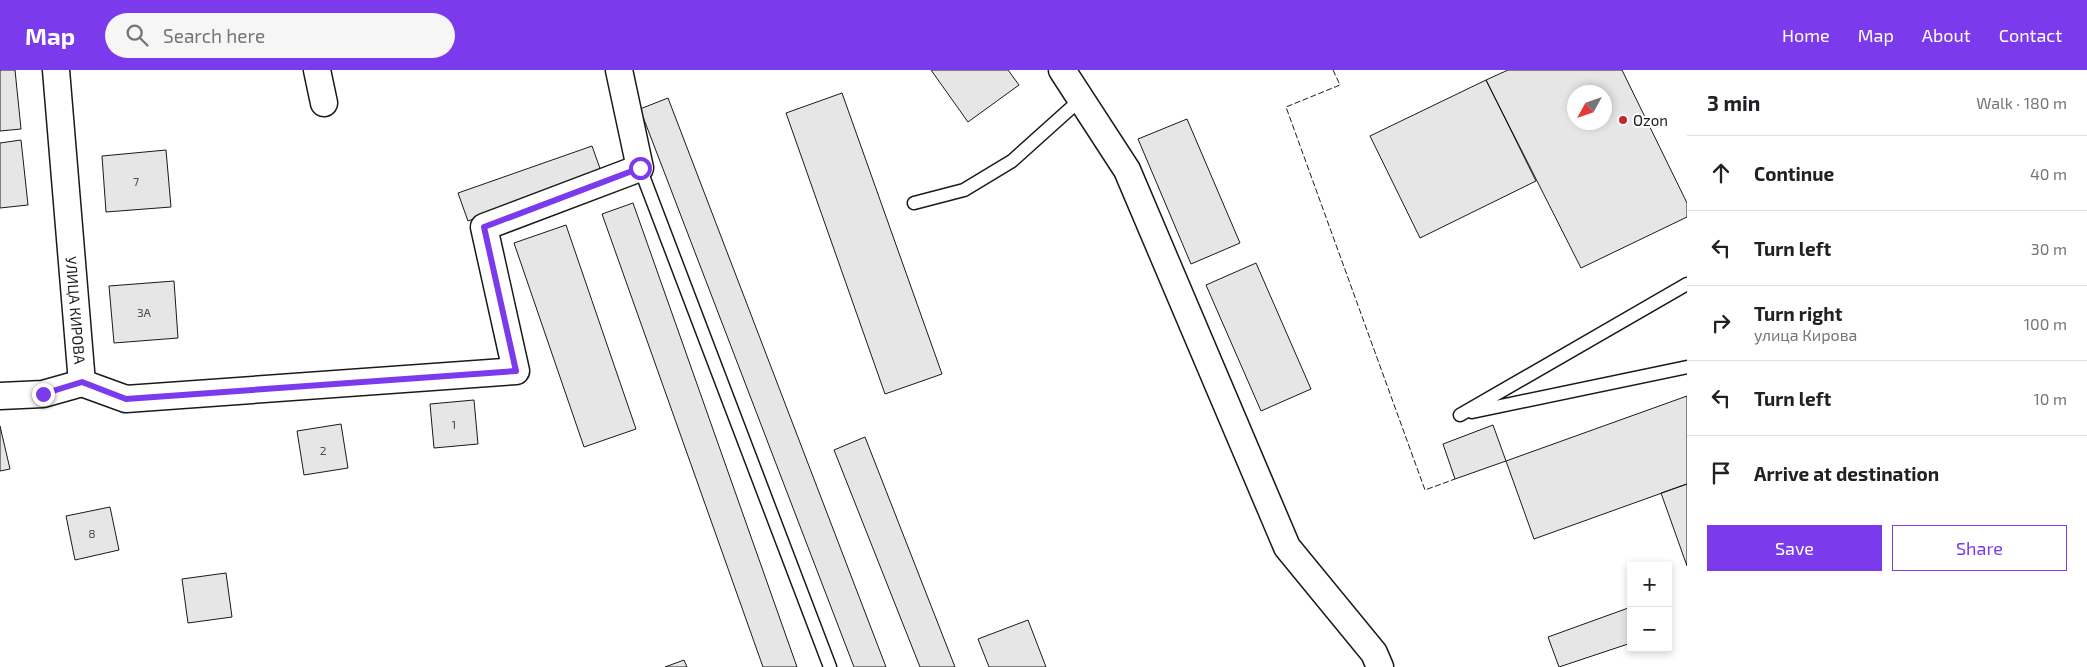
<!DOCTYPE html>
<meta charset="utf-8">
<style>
body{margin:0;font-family:"Exo 2",sans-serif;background:#f6f6f6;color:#202124}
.controls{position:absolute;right:15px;bottom:15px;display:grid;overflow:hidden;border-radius:0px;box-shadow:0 2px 8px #0003}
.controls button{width:45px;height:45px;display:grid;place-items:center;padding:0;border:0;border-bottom:1px solid #e0e0e0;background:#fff;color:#202124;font:25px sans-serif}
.compass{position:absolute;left:1567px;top:15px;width:45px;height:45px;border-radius:50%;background:#fff;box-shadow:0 2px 8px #0003;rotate:230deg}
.stop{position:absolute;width:15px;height:15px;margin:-11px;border:4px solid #7c3aed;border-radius:50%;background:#fff}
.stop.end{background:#7c3aed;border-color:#fff;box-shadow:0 1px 5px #0008}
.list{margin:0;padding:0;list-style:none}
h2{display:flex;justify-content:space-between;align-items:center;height:65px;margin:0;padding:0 20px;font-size:21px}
h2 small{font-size:16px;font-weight:400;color:#757577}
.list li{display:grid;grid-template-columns:32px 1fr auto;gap:15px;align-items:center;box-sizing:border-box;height:75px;padding:0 20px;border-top:1px solid #e0e0e0}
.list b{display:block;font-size:19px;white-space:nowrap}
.list p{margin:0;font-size:16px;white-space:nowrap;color:#757577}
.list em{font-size:16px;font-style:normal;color:#757577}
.actions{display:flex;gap:10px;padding:15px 20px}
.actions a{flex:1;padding:11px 0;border:1px solid #7c3aed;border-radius:0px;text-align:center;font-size:18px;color:#7c3aed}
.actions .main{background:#7c3aed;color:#fff}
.icon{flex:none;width:28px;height:28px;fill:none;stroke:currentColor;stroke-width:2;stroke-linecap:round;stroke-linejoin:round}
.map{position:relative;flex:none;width:1687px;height:597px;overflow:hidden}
header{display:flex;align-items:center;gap:30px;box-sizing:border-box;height:70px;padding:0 25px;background:#7c3aed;color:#fff}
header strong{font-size:24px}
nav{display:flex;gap:28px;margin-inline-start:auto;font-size:18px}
.search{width:350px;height:45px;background:#f6f6f6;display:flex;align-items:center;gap:12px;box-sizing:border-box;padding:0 18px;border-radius:28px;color:#757577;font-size:19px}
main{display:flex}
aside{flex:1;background:#fff}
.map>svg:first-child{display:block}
</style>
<header>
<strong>Map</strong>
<div class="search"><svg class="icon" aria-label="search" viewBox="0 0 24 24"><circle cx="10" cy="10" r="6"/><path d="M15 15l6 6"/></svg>Search here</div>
<nav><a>Home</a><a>Map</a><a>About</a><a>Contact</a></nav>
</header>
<main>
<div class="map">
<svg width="1687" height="597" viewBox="0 0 1687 597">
<rect width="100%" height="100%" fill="#fff"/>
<path fill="#e6e6e6" stroke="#1a1a1a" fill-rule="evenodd" d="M 0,0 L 15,0 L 21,59 L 0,61 Z
M 931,0 L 1008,0 L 1019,15 L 968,52 Z
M 1508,0 L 1622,0 L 1687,133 L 1687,147 L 1581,198 L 1486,10 ZM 1574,22 L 1604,22 L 1604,52 L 1574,52 Z
M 1486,10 L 1536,111 L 1420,168 L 1370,66 Z
M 842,23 L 942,304 L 885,324 L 786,43 Z
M 668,28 L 886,597 L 854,597 L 640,39 Z
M 1187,49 L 1240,173 L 1191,194 L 1138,69 Z
M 21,70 L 28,135 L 0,138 L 0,73 Z
M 592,76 L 602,104 L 468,151 L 458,123 Z
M 166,80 L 171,137 L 106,142 L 102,86 Z
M 633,133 L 797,597 L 763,597 L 602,144 Z
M 566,155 L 636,359 L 584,377 L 514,173 Z
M 1256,193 L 1311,319 L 1261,341 L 1206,215 Z
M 174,211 L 178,268 L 114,273 L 109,216 Z
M 1687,326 L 1687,414 L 1534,469 L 1506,391 Z
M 474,330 L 478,374 L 434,378 L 430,334 Z
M 341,354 L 348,398 L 304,405 L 297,361 Z
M 1493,355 L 1506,391 L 1455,409 L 1443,374 Z
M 0,356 L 10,399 L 0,401 Z
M 865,367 L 955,597 L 920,597 L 834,380 Z
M 1687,414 L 1687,496 L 1661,423 Z
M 110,437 L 119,480 L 75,490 L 66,446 Z
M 226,503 L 232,547 L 188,553 L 182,509 Z
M 1631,537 L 1631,573 L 1559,597 L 1548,567 Z
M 1028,550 L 1046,597 L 989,597 L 978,569 Z
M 684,590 L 687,597 L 665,597 Z"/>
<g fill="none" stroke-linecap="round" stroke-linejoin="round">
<g stroke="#1a1a1a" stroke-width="15">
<path id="service" d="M 640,98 L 830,597
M 914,133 L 964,120 L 1012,91 L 1081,29
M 1472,342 L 1687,297
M 1460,345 L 1687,214"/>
</g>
<g stroke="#1a1a1a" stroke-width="29">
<g id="minor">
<path id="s1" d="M 56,0 L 82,313 L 126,329 L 516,301 L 484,157 L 640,98 L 619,0"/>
<path d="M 317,0 L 324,33"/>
<path d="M 1062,0 L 1127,100 L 1287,477 L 1374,583 L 1380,597"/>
<path d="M 0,326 L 43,324 L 82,313"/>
</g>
</g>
<use href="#service" stroke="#fff" stroke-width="12"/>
<use href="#minor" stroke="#fff" stroke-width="26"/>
<path stroke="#1a1a1a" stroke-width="1" stroke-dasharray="6 2.5" stroke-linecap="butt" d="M 1333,0 L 1340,15 L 1286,37 L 1425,420 L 1455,409"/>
</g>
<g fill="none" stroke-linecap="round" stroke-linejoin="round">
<path stroke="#7c3aed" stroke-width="6" d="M 43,324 L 82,312 L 126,329 L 516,301 L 484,157 L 640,98"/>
</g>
<circle fill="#c62828" stroke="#fff" stroke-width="2" cx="1623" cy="50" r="5"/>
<g text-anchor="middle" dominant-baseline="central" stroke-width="4" stroke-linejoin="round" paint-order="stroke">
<g font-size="12" fill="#4d4d4d">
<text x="136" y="111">7</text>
<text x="144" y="242">3А</text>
<text x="454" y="354">1</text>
<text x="323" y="380">2</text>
<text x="92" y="463">8</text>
</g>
<g font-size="15" fill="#1a1a1a" stroke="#fff" text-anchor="start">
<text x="1633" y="50">Ozon</text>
</g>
<g font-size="15" fill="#1a1a1a" stroke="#fff">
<text stroke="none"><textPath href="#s1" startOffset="241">УЛИЦА КИРОВА</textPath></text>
</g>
</g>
</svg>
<div class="controls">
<button>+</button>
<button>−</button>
</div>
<svg class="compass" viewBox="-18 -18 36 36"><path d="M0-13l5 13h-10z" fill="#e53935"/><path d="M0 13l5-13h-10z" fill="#757577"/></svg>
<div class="stop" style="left:640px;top:98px"></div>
<div class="stop end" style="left:43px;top:324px"></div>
</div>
<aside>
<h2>3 min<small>Walk · 180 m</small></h2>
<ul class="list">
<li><svg class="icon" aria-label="ahead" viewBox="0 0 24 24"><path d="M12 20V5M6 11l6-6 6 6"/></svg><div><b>Continue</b></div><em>40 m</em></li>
<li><svg class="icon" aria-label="left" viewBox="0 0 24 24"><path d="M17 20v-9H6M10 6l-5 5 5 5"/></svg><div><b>Turn left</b></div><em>30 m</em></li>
<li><svg class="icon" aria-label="right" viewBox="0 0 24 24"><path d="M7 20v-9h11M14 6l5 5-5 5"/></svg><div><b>Turn right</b><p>улица Кирова</p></div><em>100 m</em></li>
<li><svg class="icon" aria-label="left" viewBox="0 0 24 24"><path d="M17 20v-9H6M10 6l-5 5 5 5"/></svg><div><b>Turn left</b></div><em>10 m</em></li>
<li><svg class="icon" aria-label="arrive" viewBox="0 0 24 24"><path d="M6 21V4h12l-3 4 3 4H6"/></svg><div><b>Arrive at destination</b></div></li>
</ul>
<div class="actions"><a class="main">Save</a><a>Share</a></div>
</aside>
</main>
